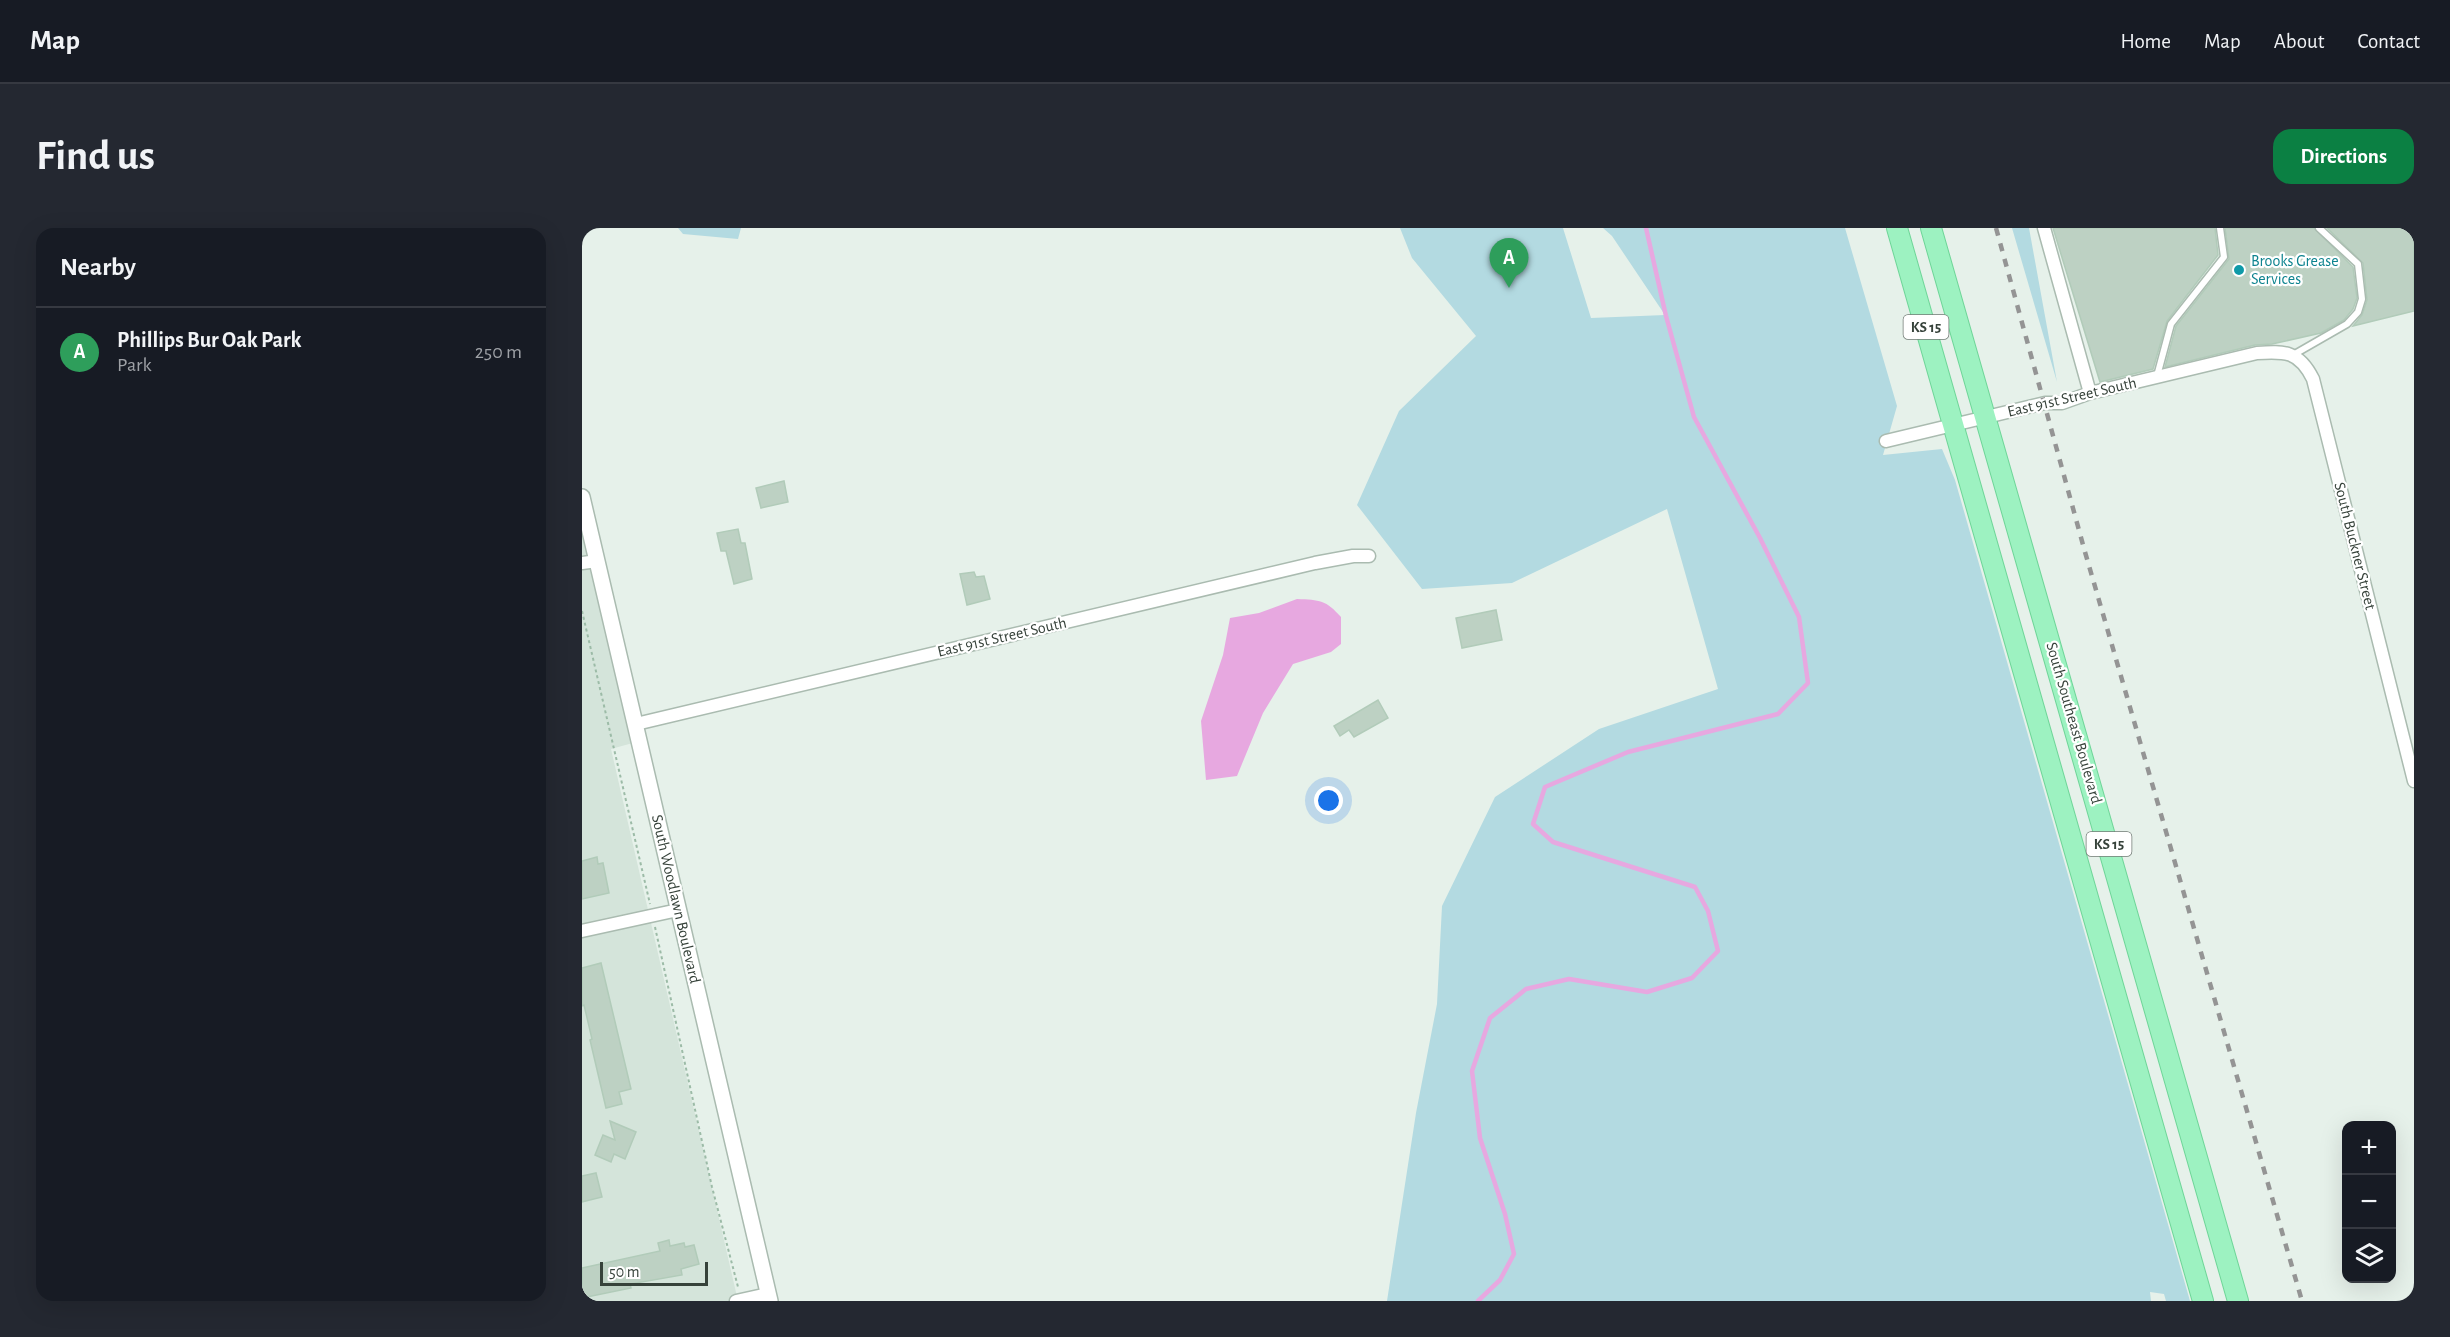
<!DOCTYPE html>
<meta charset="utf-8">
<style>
body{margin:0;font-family:"Alegreya Sans",sans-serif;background:#242831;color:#f1f3f6}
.controls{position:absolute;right:18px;bottom:18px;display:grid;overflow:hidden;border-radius:12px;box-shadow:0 6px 24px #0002}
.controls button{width:54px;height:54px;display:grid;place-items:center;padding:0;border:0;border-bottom:2px solid #363941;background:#171b24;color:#f1f3f6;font:30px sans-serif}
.scale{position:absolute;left:18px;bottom:15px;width:108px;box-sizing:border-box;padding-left:6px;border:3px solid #36423a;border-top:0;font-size:16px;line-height:21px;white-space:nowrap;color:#36423a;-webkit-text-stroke:4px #fff;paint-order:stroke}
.you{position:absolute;left:747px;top:573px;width:21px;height:21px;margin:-15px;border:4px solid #fff;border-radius:50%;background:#1a73e8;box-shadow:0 0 0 9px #1a73e833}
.badge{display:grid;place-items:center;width:39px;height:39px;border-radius:50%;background:#0b8043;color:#fff;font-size:20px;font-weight:700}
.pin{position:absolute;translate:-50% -50px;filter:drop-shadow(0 2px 3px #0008)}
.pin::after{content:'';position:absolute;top:32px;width:21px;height:18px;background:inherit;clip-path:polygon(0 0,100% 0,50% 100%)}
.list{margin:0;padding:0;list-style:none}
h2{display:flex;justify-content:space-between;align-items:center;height:78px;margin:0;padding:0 24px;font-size:26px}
h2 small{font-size:20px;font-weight:400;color:#9ea1a6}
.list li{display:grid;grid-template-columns:39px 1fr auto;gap:18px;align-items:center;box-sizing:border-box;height:90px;padding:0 24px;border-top:2px solid #363941}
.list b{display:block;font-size:22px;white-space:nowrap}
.list p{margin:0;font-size:20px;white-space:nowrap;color:#9ea1a6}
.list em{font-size:20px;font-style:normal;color:#9ea1a6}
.icon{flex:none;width:33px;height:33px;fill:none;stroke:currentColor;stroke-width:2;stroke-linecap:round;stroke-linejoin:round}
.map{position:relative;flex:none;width:1832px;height:1073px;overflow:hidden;border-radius:18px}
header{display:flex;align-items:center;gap:36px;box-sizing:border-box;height:84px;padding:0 30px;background:#171b24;border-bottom:2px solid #363941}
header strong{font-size:28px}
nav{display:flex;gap:33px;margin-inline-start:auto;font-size:21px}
.intro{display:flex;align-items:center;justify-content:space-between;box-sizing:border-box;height:144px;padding:0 36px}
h1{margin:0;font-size:42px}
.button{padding:15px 27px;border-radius:18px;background:#0b8043;color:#fff;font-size:21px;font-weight:700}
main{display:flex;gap:36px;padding:0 36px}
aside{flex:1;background:#171b24;border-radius:18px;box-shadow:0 6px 24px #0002}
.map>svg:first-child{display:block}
</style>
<header>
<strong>Map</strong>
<nav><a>Home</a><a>Map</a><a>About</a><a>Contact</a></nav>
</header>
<div class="intro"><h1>Find us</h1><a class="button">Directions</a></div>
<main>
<aside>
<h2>Nearby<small></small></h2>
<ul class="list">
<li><span class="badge" style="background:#2e9e5b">A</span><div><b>Phillips Bur Oak Park</b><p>Park</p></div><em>250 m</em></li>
</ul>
</aside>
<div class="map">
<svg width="1832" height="1073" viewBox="0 0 1832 1073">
<rect width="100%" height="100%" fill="#e6f1ea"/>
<path fill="#d4e4da" d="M 0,277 L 58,513 L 29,521 L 156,1073 L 0,1073 Z"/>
<path fill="#b3dae1" d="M 96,0 L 159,0 L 156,11 L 101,6 Z
M 818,0 L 981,0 L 1009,90 L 1083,87 L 1030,8 L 1021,0 L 1263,0 L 1315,178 L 1301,227 L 1360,221 L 1373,252 L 1608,1073 L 1584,1073 L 1582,1066 L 1568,1064 L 1569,1073 L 805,1073 L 834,885 L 855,776 L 860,678 L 913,569 L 1017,501 L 1136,461 L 1085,281 L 930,355 L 840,361 L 775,277 L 817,183 L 894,108 L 830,30 Z
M 1430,0 L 1447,0 L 1475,154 Z"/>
<path fill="#e7a8e0" d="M 715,371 C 738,372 744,372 759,389 L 759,416 L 749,424 L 711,436 L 681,485 L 655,548 L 624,552 L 619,493 L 641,427 L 648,390 L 677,385 Z"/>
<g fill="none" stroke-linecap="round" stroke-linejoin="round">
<path stroke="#e7a8e0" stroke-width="4.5" d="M 896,1073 L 918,1052 L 932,1026 L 923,986 L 898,910 L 890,843 L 908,790 L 944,761 L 987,751 L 1065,764 L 1110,750 L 1136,723 L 1126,683 L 1113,659 L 971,614 L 951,596 L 963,559 L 1046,524 L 1196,486 L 1226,455 L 1217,389 L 1178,310 L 1112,189 L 1084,88 L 1064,0"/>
</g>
<path fill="#bdd1c3" stroke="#b1cbb9" stroke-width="1.5" d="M 1471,0 L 1633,0 L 1636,27 L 1585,93 L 1571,141 L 1518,154 Z
M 1643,0 L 1732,0 L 1771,39 L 1775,70 L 1771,81 L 1762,92 L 1739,105 L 1690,116 L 1673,117 L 1583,139 L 1594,98 L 1647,31 Z
M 1745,0 L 1832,0 L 1832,83 L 1771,98 L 1780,87 L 1785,72 L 1781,35 Z
M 202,253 L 206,274 L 179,280 L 174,260 Z
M 156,301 L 159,315 L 163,315 L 170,351 L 152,356 L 144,323 L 139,323 L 135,305 Z
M 392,344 L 394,349 L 402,348 L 408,371 L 385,377 L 378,346 Z
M 914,382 L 920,412 L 880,420 L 874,390 Z
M 796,472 L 806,490 L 772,509 L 767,502 L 758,508 L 752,498 Z
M 15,629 L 16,636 L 21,635 L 27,665 L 0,671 L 0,633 Z
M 19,735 L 49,861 L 37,864 L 40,876 L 24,880 L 8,812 L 10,811 L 2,777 L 0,778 L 0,740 Z
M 28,893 L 54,904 L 43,931 L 32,926 L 29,934 L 13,927 L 21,907 L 33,912 Z
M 14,945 L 20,969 L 0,974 L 0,948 Z
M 87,1012 L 88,1018 L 102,1015 L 103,1019 L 112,1017 L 117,1036 L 99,1041 L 100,1047 L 48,1056 L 49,1060 L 0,1070 L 0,1040 L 78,1023 L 76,1015 Z"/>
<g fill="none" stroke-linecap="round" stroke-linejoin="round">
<g stroke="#aabbb0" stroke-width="9">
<path id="service" d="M 1711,127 L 1765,96 L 1776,84 L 1780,71 L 1776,36 L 1737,0
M 1575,148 L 1589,96 L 1642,29 L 1638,0"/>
</g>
<g stroke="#aabbb0" stroke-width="15">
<path id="minor" d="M 1462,0 L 1508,165
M 1304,213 L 1463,175 L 1480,175 L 1508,165 L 1675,125 C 1703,123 1717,123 1731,151 L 1832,553
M 0,335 L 15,333
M 54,496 L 733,335 L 771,328 L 787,328
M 0,703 L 96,682
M 154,1073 L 186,1066"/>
</g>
<g stroke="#aabbb0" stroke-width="18">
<path id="tertiary" d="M 0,269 L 188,1073"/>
</g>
<g stroke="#6fd598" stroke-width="22">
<path id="primary" d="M 1315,0 L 1621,1073
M 1349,0 L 1656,1073"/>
</g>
<path stroke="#9cbba7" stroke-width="2" stroke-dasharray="3 3" stroke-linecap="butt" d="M 0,383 L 68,676
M 73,699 L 130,959 L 156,1059"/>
<use href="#service" stroke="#fff" stroke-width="6"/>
<use href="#minor" stroke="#fff" stroke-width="12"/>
<use href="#tertiary" stroke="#fff" stroke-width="15"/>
<use href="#primary" stroke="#9df2c1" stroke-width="20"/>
<path stroke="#949494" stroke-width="4.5" stroke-dasharray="8 8" stroke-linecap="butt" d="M 1414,0 L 1503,324 L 1720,1073"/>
</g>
<circle fill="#0f9aa8" stroke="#fff" stroke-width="2" cx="1657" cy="42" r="6"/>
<g text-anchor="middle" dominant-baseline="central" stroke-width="4.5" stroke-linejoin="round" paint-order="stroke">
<g fill="#fff" stroke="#727b75" stroke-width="1.5">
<rect x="1321.5" y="87" width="45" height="24" rx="4.5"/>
<rect x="1504.5" y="604" width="45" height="24" rx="4.5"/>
</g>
<g font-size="15" font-weight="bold" fill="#36423a">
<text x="1344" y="99">KS 15</text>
<text x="1527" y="616">KS 15</text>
</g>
<g font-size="16" fill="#0d838f" stroke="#fff" text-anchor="start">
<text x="1669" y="33">Brooks Grease<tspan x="1669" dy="18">Services</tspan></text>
</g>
<g font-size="16" fill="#36423a" stroke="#fff">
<text transform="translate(1490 169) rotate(-13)">East 91st Street South</text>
<text transform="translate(1773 318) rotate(76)">South Buckner Street</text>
<text transform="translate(420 409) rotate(-13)">East 91st Street South</text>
<text transform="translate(1492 495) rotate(74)">South Southeast Boulevard</text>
<text transform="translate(94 671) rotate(77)">South Woodlawn Boulevard</text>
</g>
</g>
</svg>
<div class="controls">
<button>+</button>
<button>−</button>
<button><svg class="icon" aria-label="layers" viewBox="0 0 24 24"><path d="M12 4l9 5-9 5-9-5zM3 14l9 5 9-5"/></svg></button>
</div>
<div class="scale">50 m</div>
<div class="you"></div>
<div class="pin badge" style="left:927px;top:60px;background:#2e9e5b">A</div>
</div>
</main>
